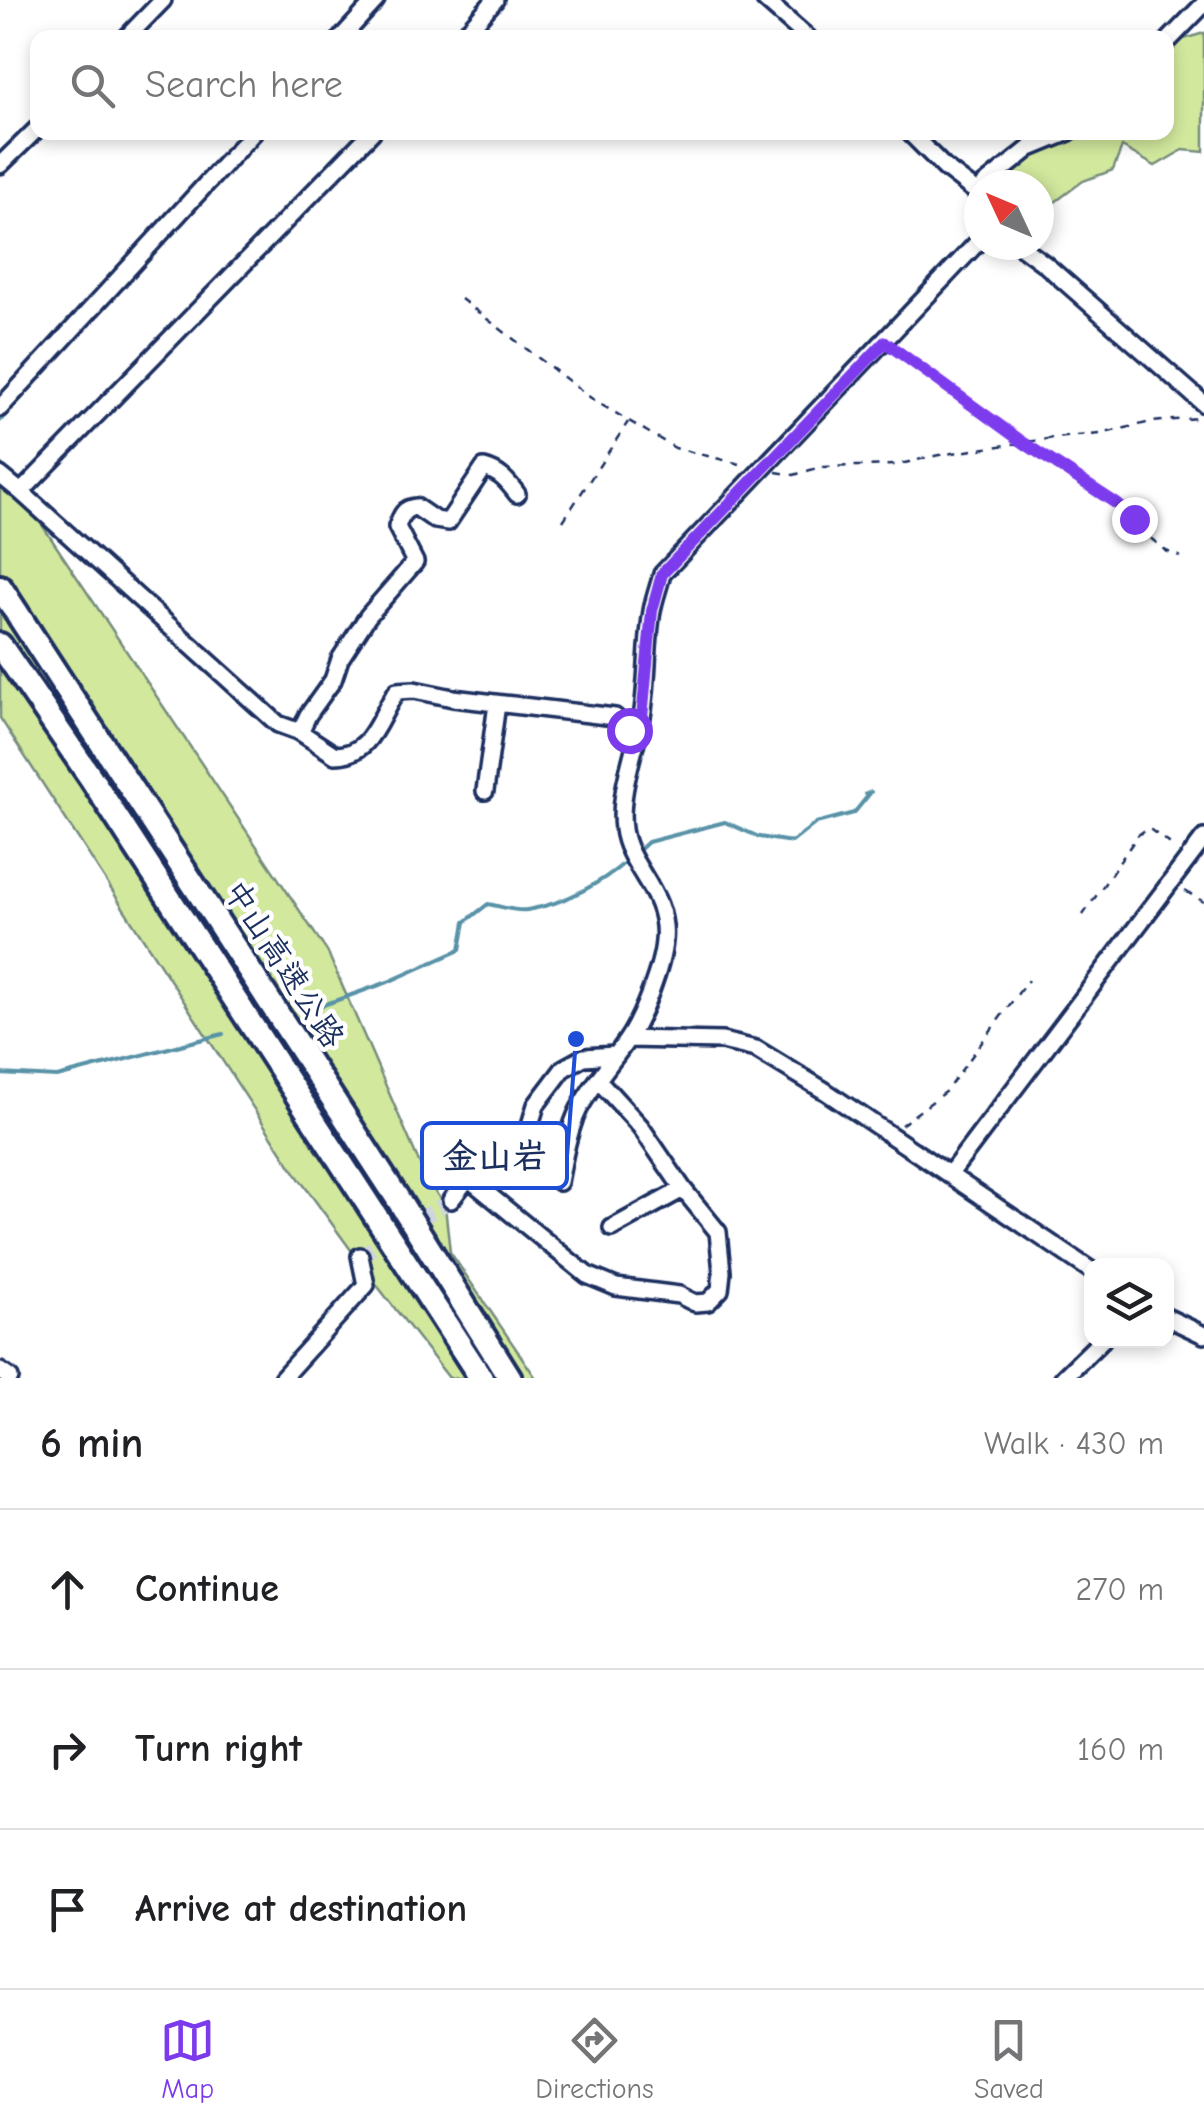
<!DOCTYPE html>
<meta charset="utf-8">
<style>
body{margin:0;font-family:"Comic Neue","LXGW WenKai TC",sans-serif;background:#f2f2f2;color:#202124}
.controls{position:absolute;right:30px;bottom:30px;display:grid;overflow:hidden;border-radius:20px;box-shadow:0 5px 15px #0003}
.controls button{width:90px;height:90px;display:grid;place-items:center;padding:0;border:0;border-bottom:2px solid #e0e0e0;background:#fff;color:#202124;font:50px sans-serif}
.compass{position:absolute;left:964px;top:170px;width:90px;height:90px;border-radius:50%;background:#fff;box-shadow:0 5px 15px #0003;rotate:314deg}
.stop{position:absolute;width:30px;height:30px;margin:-22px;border:8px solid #7c3aed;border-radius:50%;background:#fff}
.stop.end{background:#7c3aed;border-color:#fff;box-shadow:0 2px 10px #0008}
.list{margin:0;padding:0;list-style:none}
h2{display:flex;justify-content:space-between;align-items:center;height:130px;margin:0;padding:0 40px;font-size:42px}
h2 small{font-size:32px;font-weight:400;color:#757577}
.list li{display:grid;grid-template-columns:65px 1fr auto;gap:30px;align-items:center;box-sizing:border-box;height:160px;padding:0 40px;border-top:2px solid #e0e0e0}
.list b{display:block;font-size:38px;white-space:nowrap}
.list em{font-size:32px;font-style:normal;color:#757577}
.icon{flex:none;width:55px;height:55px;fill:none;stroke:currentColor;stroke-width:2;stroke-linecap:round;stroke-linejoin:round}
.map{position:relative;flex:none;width:1204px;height:1378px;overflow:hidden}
.search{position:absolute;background:#fff;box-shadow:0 5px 15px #0003;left:30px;right:30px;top:30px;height:110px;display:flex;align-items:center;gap:25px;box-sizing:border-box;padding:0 35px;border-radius:20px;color:#757577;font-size:38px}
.sheet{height:610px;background:#fff}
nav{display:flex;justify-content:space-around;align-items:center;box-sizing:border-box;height:140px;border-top:2px solid #e0e0e0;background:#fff;font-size:28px;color:#757577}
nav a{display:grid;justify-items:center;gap:5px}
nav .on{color:#7c3aed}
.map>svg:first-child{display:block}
</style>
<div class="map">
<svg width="1204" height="1378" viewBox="0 0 1204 1378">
<rect width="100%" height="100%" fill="#fff"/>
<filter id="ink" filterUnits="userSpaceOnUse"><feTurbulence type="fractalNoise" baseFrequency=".01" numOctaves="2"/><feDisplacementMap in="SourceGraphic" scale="20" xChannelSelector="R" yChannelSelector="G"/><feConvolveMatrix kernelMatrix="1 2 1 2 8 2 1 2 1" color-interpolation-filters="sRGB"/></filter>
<g filter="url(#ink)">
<path fill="#d2e89d" stroke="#768c7e" stroke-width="2.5" d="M 1204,33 L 1204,152 L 1183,150 L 1155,166 L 1122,147 L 1113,170 L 1083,181 L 1039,214 L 1039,185 L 995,185 L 1042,149 L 1084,133 L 1166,132 L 1167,44 Z
M 0,462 L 328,953 L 426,1178 L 445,1206 L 450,1252 L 536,1378 L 449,1378 L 372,1279 L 298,1177 L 0,718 Z"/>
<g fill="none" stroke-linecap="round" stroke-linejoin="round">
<path stroke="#5992a7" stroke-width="4" d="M 0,421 L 43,372
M 635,854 L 648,842 L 725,822 L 759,837 L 792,842 L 816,823 L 854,813 L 871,792 L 866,794
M 312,1009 L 388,982 L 460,950 L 465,922 L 488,904 C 500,906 515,912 527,910 C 564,904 600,884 628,860
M 0,1074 L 57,1077 L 223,1034"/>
<path stroke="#d1d5df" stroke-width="15" stroke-dasharray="15 8" stroke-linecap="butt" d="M 360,1256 L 451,1200"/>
<g stroke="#1b2f5e" stroke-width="22">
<path id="minor" d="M 765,0 L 808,38
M 126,38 L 163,0
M 341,38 L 376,0
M 461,38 L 495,0
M 1166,43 L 1204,4
M 909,132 L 945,168 L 979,194
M 0,165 L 38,128
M 984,185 L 1030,148 L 1069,132
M 1019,245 L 1046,265 L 1204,404
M 0,408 L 254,132
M 0,475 L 21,492 L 372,132
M 21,492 L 278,724 L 300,732 L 335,755 C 373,755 378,717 397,691 L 414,690 L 453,698 L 615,717 L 629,729 L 634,744
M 300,732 L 308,715 L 333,680 L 340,659 L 368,616 L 415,562 L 397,527 C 401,515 404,508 416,507 L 435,520 L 448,522 L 484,468 C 500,472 508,482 517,494
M 485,791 L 497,704
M 628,1039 L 722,1041 L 756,1049 L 825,1091 L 1092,1271
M 949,1175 L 1204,838
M 468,1178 L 481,1156 L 491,1148 L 516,1144 L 527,1135 L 536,1105 L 564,1068 L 584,1057 L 615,1055
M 559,1182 C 564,1157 568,1131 579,1109 C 592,1085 612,1062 627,1040 C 642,1018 662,967 664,941 C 669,893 628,868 623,829 C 618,794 635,751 642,717 C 648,682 646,646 652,611 C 654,599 659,586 662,574 L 979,241
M 451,1200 L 468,1178 L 587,1275 L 616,1287 L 679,1295 L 695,1303 L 708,1302 L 720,1290 L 722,1272 L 718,1232 L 683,1189 L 640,1126 L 599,1081
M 612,1228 L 683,1189
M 1166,1317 L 1204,1335
M 0,1371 L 10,1378
M 282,1378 L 366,1285 L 360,1256
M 1063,1378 L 1102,1340"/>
</g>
<g stroke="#1b2f5e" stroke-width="30">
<path id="highway" d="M 0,587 L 396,1196 L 510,1378
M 0,645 L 91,778 L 481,1378"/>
</g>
<path stroke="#1b2f5e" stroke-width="2.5" stroke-dasharray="8 8" stroke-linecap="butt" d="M 461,299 L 595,401 L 675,448 L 744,465
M 894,349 L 1024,443 L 1117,504 L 1148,536 L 1166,551 L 1181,557
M 776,472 L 794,475 L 820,467 L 896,465 L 939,455 L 1054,438 L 1100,434 L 1151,422 L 1198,418
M 563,521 L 628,422
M 1185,891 L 1204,902
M 1083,915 L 1138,835 L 1148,828 L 1176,848
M 901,1125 L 946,1091 L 1028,980"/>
<use href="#minor" stroke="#fff" stroke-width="15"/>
<use href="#highway" stroke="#fff" stroke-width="22"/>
</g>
</g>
<g fill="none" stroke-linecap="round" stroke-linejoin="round" filter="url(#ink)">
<path stroke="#7c3aed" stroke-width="12" d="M 629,730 L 634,744 L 642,718 L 652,611 L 662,574 L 885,342 L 1024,443 L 1117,504 L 1134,519"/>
</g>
<g text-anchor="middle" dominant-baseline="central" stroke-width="9" stroke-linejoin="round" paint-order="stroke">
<g font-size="32" fill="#1b2f5e" stroke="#fff">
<text transform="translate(284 964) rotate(57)">中山高速公路</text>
</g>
</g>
<path fill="none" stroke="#1d4ed8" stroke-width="4" d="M576 1039L567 1156"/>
<circle fill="#1d4ed8" stroke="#fff" stroke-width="4" cx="576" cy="1039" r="10"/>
<rect fill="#fff" stroke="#1d4ed8" stroke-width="4" x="422" y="1123" width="145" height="65" rx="10"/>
<g font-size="35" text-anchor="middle" font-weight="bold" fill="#1b2f5e">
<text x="495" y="1168">金山岩</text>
</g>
</svg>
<div class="controls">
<button><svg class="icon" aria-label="layers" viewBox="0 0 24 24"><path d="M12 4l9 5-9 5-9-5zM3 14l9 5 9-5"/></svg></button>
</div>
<svg class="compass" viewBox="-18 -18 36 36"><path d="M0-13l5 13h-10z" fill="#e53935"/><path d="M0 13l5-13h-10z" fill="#757577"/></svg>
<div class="stop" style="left:629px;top:730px"></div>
<div class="stop end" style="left:1134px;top:519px"></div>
<div class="search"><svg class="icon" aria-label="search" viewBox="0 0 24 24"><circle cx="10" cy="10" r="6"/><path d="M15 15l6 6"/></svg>Search here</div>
</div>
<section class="sheet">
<h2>6 min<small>Walk · 430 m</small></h2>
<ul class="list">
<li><svg class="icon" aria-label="ahead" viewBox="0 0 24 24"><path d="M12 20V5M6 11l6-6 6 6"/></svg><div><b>Continue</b></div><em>270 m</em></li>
<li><svg class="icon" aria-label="right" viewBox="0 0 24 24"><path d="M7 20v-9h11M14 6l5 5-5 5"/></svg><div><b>Turn right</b></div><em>160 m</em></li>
<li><svg class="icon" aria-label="arrive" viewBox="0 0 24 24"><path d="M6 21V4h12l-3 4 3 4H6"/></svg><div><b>Arrive at destination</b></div></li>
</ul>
</section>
<nav>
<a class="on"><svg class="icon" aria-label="map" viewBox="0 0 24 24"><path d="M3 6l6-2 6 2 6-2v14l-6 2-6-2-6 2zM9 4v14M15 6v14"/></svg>Map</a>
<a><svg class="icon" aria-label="directions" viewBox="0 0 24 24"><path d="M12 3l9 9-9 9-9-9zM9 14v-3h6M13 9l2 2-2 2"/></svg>Directions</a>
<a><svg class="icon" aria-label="saved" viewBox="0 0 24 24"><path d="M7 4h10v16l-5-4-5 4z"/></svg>Saved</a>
</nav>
